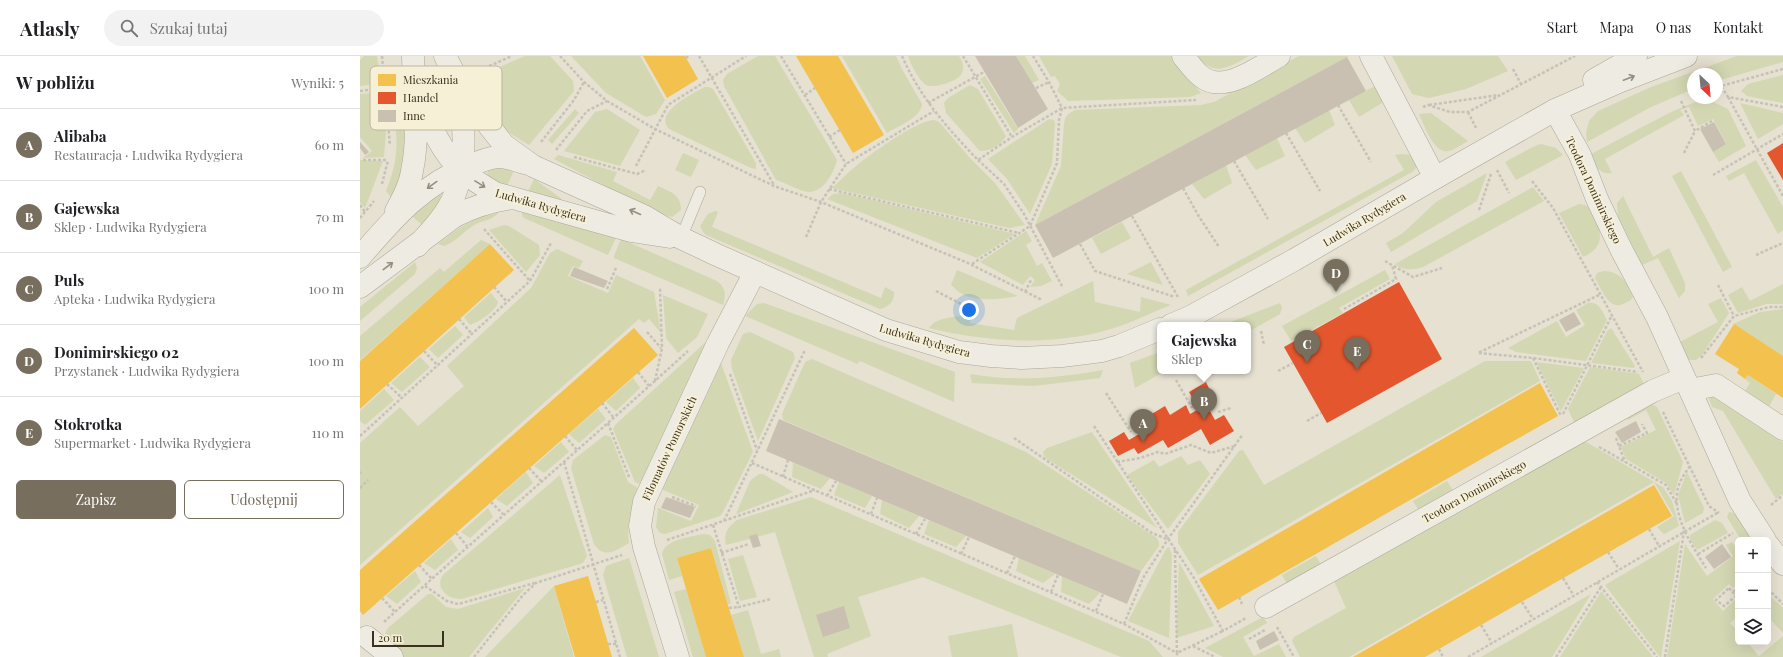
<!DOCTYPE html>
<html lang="pl">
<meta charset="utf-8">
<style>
body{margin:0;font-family:"Playfair Display",serif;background:#f2f2f2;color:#202124}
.controls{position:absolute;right:12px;bottom:12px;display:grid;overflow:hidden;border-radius:6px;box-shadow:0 4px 16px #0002}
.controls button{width:36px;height:36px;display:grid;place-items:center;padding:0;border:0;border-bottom:1px solid #e0e0e0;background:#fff;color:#202124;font:20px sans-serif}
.compass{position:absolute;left:1327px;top:12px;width:36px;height:36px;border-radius:50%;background:#fff;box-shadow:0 4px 16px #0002;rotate:154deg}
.scale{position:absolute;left:12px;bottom:10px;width:72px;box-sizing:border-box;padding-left:4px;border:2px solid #3c3020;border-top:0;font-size:11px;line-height:14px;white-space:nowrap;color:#3c3020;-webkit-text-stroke:3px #f6f0d7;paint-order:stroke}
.you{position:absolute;left:609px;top:254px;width:14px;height:14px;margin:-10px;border:3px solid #fff;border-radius:50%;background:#1a73e8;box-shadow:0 0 0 6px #1a73e833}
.badge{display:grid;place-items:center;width:26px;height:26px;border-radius:50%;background:#786e5e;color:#fff;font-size:13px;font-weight:700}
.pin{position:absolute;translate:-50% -33px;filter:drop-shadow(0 1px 2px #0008)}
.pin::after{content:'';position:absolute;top:21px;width:14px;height:12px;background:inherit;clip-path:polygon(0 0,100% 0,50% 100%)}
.popup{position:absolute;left:797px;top:266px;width:94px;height:52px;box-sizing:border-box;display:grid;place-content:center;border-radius:6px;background:#fff;filter:drop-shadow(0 1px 3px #0005);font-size:13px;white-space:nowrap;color:#757577}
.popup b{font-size:15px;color:#202124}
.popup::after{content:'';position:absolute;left:50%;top:100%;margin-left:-8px;border:8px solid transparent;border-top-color:#fff}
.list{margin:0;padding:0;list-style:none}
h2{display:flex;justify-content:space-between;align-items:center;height:52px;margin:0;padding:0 16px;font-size:17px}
h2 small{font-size:13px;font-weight:400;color:#757577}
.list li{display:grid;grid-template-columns:26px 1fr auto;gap:12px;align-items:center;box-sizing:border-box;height:72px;padding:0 16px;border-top:1px solid #e0e0e0}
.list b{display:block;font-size:15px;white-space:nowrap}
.list p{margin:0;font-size:13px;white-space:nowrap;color:#757577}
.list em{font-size:13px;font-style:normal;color:#757577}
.actions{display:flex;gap:8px;padding:12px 16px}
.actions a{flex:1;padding:9px 0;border:1px solid #786e5e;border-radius:6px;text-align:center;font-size:14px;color:#786e5e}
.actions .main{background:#786e5e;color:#fff}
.icon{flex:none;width:22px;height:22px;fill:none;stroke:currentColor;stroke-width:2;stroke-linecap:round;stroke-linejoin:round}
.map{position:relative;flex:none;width:1423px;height:601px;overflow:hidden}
header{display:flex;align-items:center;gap:24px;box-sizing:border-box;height:56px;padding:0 20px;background:#fff;border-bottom:1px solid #e0e0e0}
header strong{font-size:19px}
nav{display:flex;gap:22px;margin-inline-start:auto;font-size:14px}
.search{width:280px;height:36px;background:#f2f2f2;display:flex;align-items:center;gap:10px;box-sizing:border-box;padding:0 14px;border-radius:22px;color:#757577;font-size:15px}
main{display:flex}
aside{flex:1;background:#fff}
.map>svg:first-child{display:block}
</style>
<header>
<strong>Atlasly</strong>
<div class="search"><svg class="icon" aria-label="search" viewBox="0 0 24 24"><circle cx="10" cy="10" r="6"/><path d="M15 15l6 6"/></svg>Szukaj tutaj</div>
<nav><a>Start</a><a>Mapa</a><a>O nas</a><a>Kontakt</a></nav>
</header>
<main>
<aside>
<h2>W pobliżu<small>Wyniki: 5</small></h2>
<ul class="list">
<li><span class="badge">A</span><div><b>Alibaba</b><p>Restauracja · Ludwika Rydygiera</p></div><em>60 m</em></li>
<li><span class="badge">B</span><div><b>Gajewska</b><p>Sklep · Ludwika Rydygiera</p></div><em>70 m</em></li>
<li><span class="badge">C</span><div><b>Puls</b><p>Apteka · Ludwika Rydygiera</p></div><em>100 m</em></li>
<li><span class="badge">D</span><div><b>Donimirskiego 02</b><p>Przystanek · Ludwika Rydygiera</p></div><em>100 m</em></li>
<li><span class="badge">E</span><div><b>Stokrotka</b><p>Supermarket · Ludwika Rydygiera</p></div><em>110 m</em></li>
</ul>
<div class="actions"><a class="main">Zapisz</a><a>Udostępnij</a></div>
</aside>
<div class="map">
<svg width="1423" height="601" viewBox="0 0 1423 601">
<rect width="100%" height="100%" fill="#e6e1d0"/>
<path fill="#d3d7b2" d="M 4,0 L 17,0 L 21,27 L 0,30 L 0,4 Z
M 165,0 L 190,0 L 213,25 L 214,35 L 169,89 L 140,71 L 109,24 Z
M 211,0 L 280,0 L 305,44 L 296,58 L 286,61 L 246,37 Z
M 398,0 L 415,0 L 477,104 C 474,116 464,136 449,136 C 439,135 426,127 416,124 L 364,30 L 363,24 L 367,18 Z
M 482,0 L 536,0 L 542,13 L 562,48 C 561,62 538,70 527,77 Z
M 548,0 L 599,0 C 602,5 605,11 602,17 C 599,25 574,33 566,29 C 558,23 551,9 548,0 Z
M 656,0 L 665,0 L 679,24 L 672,27 Z
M 679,0 L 811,0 L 841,37 L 830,41 L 708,45 L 697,35 L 700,28 L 695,20 L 691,21 Z
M 837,0 L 889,0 C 869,11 855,22 837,0 Z
M 939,0 L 989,0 L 675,169 L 701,110 L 704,68 C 705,60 708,58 715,54 L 841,49 L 854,46 Z
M 1032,0 L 1138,0 L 1148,15 L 1106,33 L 1069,42 L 1052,38 Z
M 1377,0 L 1423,0 L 1423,6 L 1357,25 L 1357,18 L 1333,18 L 1333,33 L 1291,51 L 1227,86 L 1226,77 L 1229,65 L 1238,55 L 1291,31 Z
M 1423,19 L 1423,47 L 1387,40 L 1381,35 L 1388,28 Z
M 625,20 L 658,73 L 654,77 L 620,23 Z
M 610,29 L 618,33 L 646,80 C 641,89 630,95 620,95 L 586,57 L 584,47 L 588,42 Z
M 1017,29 L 1025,45 L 999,61 L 989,44 Z
M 90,30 L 93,71 L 88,73 L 81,70 L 67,35 Z
M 345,31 L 349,31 L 353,33 L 396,107 L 396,113 L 391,112 L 309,73 C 293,56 334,37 345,31 Z
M 22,36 L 26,74 L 24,101 L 3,102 L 12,95 L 0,81 L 0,38 Z
M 42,41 L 45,91 L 43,114 L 32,142 L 26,135 C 34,116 38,97 36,77 C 36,68 32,58 33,49 C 34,44 38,42 42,41 Z
M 1345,42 L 1368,53 L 1386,90 L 1359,106 L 1353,96 L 1366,87 L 1353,63 L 1338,70 L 1329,51 L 1320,54 L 1324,59 L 1245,103 L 1252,117 C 1238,119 1235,108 1231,98 L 1309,57 Z
M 1380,47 L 1423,57 L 1423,68 L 1398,83 Z
M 215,53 L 219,57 L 192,88 L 188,84 Z
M 247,53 L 280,74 L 260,110 L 204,95 L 235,56 Z
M 969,54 L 975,69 L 945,87 L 935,72 Z
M 1071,57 L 1108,85 C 1102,88 1095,94 1088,95 C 1074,98 1064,69 1059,58 Z
M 689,63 L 694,64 L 695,68 L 692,108 L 670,158 L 647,123 L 628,103 Z
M 575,64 L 580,67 L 609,101 L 635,127 L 665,169 L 649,172 L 472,132 C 480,125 487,117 495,111 C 509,99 558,63 575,64 Z
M 917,82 L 925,100 L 896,114 L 885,99 Z
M 1181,88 L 1196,92 L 1203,99 L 1156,124 L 1145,106 L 1175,90 Z
M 323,97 L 339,104 L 331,121 L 315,114 Z
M 1042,98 L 1051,99 L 1057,111 L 1052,116 L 828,240 L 826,234 L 1044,114 L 1035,99 Z
M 198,99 L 257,116 L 253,125 L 290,144 L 298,130 C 310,136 321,138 321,154 L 312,161 L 294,156 L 194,103 Z
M 0,104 L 23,105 L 5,152 L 0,146 Z
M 1396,104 L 1423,151 L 1423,174 L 1418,178 L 1384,117 L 1369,125 L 1366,120 Z
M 866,109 L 872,127 L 844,143 L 832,128 Z
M 130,110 L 155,112 L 147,130 L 130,124 L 127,118 Z
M 1321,115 L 1372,211 L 1363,216 L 1312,120 Z
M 1127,117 L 1117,145 L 1031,196 L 1026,187 L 1043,177 L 1076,146 Z
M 174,123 L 202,143 L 200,144 L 168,136 Z
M 1173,131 L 1184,145 L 1063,211 C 1053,214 1043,215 1035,208 Z
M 79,136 L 81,138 L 81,143 L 62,169 L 50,158 Z
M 481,137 L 655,178 L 617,202 L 467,143 L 473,138 Z
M 1263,140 L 1293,201 L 1309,192 L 1325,227 L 1325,235 L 1319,242 L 1298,202 L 1282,209 L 1258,160 L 1257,147 Z
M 1219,148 C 1229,149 1231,153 1235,161 C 1243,179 1243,192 1223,201 L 1199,157 Z
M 162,154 L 256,182 L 248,199 L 164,162 L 162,159 Z
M 139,155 C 136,163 125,164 118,167 C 105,173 97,186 84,190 L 78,188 C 97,174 115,158 139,155 Z
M 355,155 L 358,156 L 352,171 L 521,242 L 525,231 L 534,236 C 535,245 528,251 520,253 L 346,179 L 343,176 L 340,170 L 348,158 Z
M 762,166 L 771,182 L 741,198 L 732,182 Z
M 144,169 L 149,170 L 179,189 L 180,199 L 166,216 L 129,174 Z
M 666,175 L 672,185 L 666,189 L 677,210 L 682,207 L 692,225 L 681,230 L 670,231 L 675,224 L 670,220 L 663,229 L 620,206 Z
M 261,183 L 357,225 C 366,232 366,239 363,249 L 254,202 L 254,200 Z
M 121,184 L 130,188 L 0,304 L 0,280 L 80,212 L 84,216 Z
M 197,193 L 223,205 L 219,212 L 213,210 L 208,220 L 248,237 L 256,219 L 294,236 L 301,277 L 289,263 L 284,267 L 279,263 L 0,509 L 0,387 L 40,351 L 58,370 L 104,330 L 87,310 L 171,232 L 190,197 Z
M 55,206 L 57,212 L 55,218 L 0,265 L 0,251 Z
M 791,206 L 803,229 L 767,218 Z
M 597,214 L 658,240 C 641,243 621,246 604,239 C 599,237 595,232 591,229 Z
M 1025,214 L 1030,223 L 979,252 L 983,257 L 931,285 L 922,270 Z
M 1244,215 C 1262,216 1266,226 1273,241 C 1271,245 1267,246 1263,248 C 1249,255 1241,232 1235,222 L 1237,217 Z
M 733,225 L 735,246 L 780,256 L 781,241 L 811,249 C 795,255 779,263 763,269 C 702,291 631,287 569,272 C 577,260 598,261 611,259 L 610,267 L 654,274 L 657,262 Z
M 1423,228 L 1423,248 L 1406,248 L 1378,257 L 1368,239 L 1382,231 L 1390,245 Z
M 131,237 L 138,246 C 135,256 120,265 110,269 L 104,261 Z
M 303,239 L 348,258 L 337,281 L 318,297 L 306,282 Z
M 1361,242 L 1369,257 L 1342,299 L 1336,304 L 1331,304 L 1328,303 L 1320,286 L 1358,266 L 1348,248 Z
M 404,247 L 595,316 L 594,346 L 500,305 L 497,308 L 493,306 L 385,260 L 397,248 Z
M 920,247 L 922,252 L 920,258 L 888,276 L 888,269 L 863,269 Z
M 1228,247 C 1239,245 1242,255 1247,264 L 1226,305 L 1156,296 L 1148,292 L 1197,265 L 1206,281 L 1225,269 L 1216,254 Z
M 1423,253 L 1423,300 L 1373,268 L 1400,256 Z
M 95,270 L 103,279 L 78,302 L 69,293 Z
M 1251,272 L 1275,310 L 1274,312 L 1231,307 L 1247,275 Z
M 390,276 L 433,296 L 435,302 L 398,385 L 372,313 L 371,304 L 383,278 Z
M 347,285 L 280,428 L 275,426 L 253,373 L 255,369 Z
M 800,296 L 800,315 L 805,315 L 775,332 L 770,307 Z
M 60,301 L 70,311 L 42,336 L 31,327 Z
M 452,303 L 666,396 L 797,482 L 799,486 L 799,490 L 781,515 L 423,364 L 422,358 L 445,306 Z
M 1125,305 L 1171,305 L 1180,325 L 838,519 L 818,487 L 818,476 L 879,395 L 883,394 L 904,429 Z
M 1176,306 L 1224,312 L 1201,355 Z
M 361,307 L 393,396 L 363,456 L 360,460 L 305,478 L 300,477 L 296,471 L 298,452 L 331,465 L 339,449 L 301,433 Z
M 1230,311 L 1279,318 L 1285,330 L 1215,368 L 1208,353 Z
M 743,314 L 740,322 L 674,330 L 612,327 L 610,318 C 655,326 699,322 743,314 Z
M 1388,319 L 1416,338 L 1407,354 L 1383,338 L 1390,327 L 1385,323 Z
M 273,322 L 280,332 L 256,355 L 246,346 Z
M 24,333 L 34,344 L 5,369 L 0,365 L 0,355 Z
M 1352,340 L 1423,386 L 1423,437 L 1416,443 L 1363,355 L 1352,351 L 1349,343 Z
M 1290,347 L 1297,351 L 1323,406 L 1314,439 L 1306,427 L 1266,403 L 1261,391 L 1296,374 L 1286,354 L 1268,364 L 1265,358 Z
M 238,353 L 246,363 L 219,387 L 209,378 Z
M 732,376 L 797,472 L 687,403 L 684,400 L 683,396 L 687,392 Z
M 245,379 L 251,381 L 268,426 L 278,432 C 272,451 266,467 269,487 C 256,494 245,504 234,488 L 211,412 L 213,404 Z
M 1221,383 L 1303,431 L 1312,445 L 1319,470 L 1304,478 L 1297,471 L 1314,460 L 1294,426 L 989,601 L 940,601 L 932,585 L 934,581 L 986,552 L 974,525 Z
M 201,386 L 209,396 L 184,417 L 174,410 Z
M 821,400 L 828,409 L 840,404 L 850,418 L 808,473 L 767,419 L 794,404 L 799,411 Z
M 433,407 L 470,422 L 461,433 L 432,421 Z
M 166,416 L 173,427 L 147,450 L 136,443 Z
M 1327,416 L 1344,452 L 1343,457 L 1325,467 L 1318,439 Z
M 399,418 L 403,418 L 433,436 L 376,458 L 390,425 Z
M 200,419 L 227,500 L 223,507 L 102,543 C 88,544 73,531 84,518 Z
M 1087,425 L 1094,436 L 1060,457 L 1053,445 Z
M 479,426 L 512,440 L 505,452 L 474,439 Z
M 451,441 L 789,585 L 803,601 L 761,601 L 563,521 L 498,541 L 511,580 L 467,598 L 468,601 L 454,601 L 415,476 L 366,489 C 363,477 368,471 377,464 Z
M 522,444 L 559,460 L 549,472 L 520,458 Z
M 128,452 L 133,461 L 110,482 L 101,476 Z
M 1369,456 L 1375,457 L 1393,484 L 1381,484 L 1367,461 Z
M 569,464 L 606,480 L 596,491 L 564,478 Z
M 1355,464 L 1362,467 L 1368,477 L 1337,494 L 1330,483 L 1330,479 Z
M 343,478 L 350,479 L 355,485 L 371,548 L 368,548 L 351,492 L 317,502 L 322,520 L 309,524 L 302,498 C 305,483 331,481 343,478 Z
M 91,483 L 98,494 L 75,514 L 64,507 Z
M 1320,485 L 1301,601 L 1300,601 L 1245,529 Z
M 1372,486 L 1378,494 L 1378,527 L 1373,532 L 1369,528 L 1353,543 L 1363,555 L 1378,541 L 1378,560 L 1370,567 L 1378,576 L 1378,586 L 1387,586 L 1399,600 L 1423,580 L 1423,601 L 1307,601 L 1325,488 L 1347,520 L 1373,500 L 1366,489 Z
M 809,491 L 812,499 L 809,582 L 768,565 L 806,493 Z
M 383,499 L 397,541 L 380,545 L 368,503 Z
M 956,500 L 963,512 L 929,531 L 922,519 Z
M 269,502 L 299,601 L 267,601 L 243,519 L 246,510 Z
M 659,502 L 695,518 L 683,527 L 656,515 Z
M 819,506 L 854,570 L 816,582 Z
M 55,515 L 61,526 L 37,548 L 26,540 Z
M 702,520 L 740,537 L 729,548 L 701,536 Z
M 194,530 L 214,601 L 125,601 Z
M 165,532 L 109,601 L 43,601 C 35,594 19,584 28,572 L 68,538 L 72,538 L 86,551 L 98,553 Z
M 326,533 L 346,601 L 333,601 L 314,536 Z
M 1241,536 L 1242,536 L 1293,601 L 1200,601 Z
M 1231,538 L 1192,601 L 1121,601 Z
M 1410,540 L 1423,552 L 1423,577 L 1408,561 L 1408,541 Z
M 388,554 L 401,598 L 419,593 L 421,601 L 384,601 L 371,559 Z
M 903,561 L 907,567 L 883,581 L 894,600 L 919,588 L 926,601 L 863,601 L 845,592 Z
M 652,568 L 658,601 L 592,601 L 588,580 Z"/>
<path fill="#f2c14e" d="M 283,0 L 325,0 L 338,23 L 307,42 Z
M 436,0 L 478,0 L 524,79 L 493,97 Z
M 130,188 L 154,214 L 0,353 L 0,305 Z
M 1374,268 L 1423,300 L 1423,342 L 1388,319 L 1385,323 L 1377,317 L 1379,313 L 1355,298 Z
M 274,272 L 298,299 L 3,559 L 0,555 L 0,514 Z
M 1180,327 L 1198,360 L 1132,397 L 858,554 L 839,523 Z
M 1294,429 L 1312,460 L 1079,593 L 1065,601 L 993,601 Z
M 351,492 L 371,559 L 384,601 L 346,601 L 317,502 Z
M 228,520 L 236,546 L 252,601 L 215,601 L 194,530 Z"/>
<path fill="#e4572e" d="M 1423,87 L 1423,124 L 1407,97 Z
M 1039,226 L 1082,303 L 967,367 L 924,291 Z
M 846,326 L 854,343 L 846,348 L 855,364 L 864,359 L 874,375 L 850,389 L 841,373 L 808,392 L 803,384 L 778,398 L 774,392 L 758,400 L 749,385 L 764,376 L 769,384 L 786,374 L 780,365 L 805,350 L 810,359 L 826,349 L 830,358 L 839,353 L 829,336 Z"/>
<path fill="#cac0b1" d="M 615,0 L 656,0 L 688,53 L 658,72 Z
M 987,1 L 1006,35 L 693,202 L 675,169 Z
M 1354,66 L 1366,88 L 1353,96 L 1340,73 Z
M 0,86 L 9,96 L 5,99 L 0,92 Z
M 214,211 L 248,225 L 244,232 L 210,220 Z
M 1214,256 L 1221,268 L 1206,276 L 1199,264 Z
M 419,363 L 781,515 L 767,548 L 406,395 Z
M 1276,365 L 1281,376 L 1262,387 L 1255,376 Z
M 306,441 L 335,451 L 330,462 L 301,452 Z
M 397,478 L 401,490 L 393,492 L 389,480 Z
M 1362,488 L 1371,501 L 1354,513 L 1345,501 Z
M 484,550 L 490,572 L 463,581 L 456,559 Z
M 914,575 L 919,584 L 900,594 L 896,585 Z"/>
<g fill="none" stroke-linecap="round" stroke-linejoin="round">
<g stroke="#aca699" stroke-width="12">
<path id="service" d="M 321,182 L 340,136"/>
</g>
<g stroke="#aca699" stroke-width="23">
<path id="minor" d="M 823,0 C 829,7 835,16 842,21 C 864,38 899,11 919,0
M 1011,0 L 1075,122
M 1195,54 L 1220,99 L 1237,143 L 1261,193 L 1297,261 L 1380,445 L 1405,484
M 1330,334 L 1356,329 L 1423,373
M 1408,489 L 1423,508
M 906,551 L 1293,335 L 1324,322
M 7,581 L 32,601
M 318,601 L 284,491 L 280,470 L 284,446 L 358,287 L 395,216"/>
</g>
<g stroke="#aca699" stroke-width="23">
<path id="tertiary" d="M 85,0 L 94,17 L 122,61 L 144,89 L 173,110 L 284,160 L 321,182 L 357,199 L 526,274 L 599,296 L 631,300 L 662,302 L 702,300 L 742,295 L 759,290 L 800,273
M 1234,24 L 1276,0
M 53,28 C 66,57 77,92 101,114 C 112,123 123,130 135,137 L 271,175 L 310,181
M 36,155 C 43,142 50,129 52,115 C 60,77 54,38 53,0
M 57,190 C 68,178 80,166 88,152 C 108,119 106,67 97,31
M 0,201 C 33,163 60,130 109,110 C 118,106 127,102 138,101 C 147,101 156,104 164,107
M 0,231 L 95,160 C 114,150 131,145 152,142
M 811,269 L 830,261 L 934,204 L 1075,122 L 1195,54 L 1261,25 L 1326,0"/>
</g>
<path stroke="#c7c2b8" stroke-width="2.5" stroke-dasharray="3 2" stroke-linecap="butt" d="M 22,0 L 30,89
M 200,0 L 224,26 L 247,45 L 295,73 L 414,130 L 461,146 L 608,207 L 682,244
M 339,0 L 414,129
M 421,0 L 486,108
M 542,0 C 559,40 588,73 618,104 L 652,81 L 702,52 L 836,44
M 603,0 L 652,81
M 326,2 L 328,0
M 1153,13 L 1161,28
M 1423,13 L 1361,30 L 1368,41 L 1423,51
M 120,14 L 152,0
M 676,32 L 689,26
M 0,35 L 31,31
M 445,39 L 455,32
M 1368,41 L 1423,140
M 1321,45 L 1335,75 L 1352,65
M 568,47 L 624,16
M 978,49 L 1011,106
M 1069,49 L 1139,39
M 1063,51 L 1068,49 L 1090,56 L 1108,56 L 1215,0
M 1108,56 L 1116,72
M 926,77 L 960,135
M 469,81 L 480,74
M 181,86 L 214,44 L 224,26
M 196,94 L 227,55 L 247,45
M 1324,97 L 1335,75
M 214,101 L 277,118 L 286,114
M 3,104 L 28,104
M 618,104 L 644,128 L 664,158 L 703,232
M 874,105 L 908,163
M 276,110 L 308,49 L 386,0
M 1137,114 L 1149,137
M 1353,119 L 1423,78
M 1172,125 L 1193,152 L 1283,316
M 22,128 L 28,104
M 823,132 L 838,159 L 859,191
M 469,133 L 659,177
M 0,149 L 5,156
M 1119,154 L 1131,118
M 772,160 L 818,241
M 0,162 L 14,145
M 124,173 L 170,225
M 446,181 L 461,146 L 486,108 L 574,55
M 720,188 L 735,215 L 815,241
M 1396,199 L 1423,187
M 1025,205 L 1053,221 L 1082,212
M 612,208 L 670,170 L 697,107 L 699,64 L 702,52 L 689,26 L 673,0
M 1358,229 L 1374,260
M 134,231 L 147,246
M 247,233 L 256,212
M 576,235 L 603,249
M 665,236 L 671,224
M 1239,239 L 1118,297 L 1173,302 L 1278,316
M 984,253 L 1036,223 L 1032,209
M 99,263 L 112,278
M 901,275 L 904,289
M 287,276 L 301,292
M 64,295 L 78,310
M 1173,302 L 1201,360
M 1341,302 L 1374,260 L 1409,251 L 1423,251
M 918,315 L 933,307
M 278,316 L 289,330
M 370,318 L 397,394
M 852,319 L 852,315
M 816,324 L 832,352
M 295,325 L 302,292 L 300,232
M 27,328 L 42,342
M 746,337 L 771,376
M 242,347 L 254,362
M 858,356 L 871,352
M 1303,356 L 1349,450 L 1359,457
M 1203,358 L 1251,261
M 947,365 L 961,357
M 248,367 L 269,421
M 734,370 L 834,522 L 863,575 L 886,562
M 0,380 L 170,225 L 191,187
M 205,380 L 217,394
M 654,382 L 792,477 L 807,483
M 1256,382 L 1265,406
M 1259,390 L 1287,377 L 1282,368
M 1239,391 L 1306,429 L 1317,448
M 204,406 L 260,601
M 757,406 L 780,402 L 798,396 L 805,398 L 831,389 L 851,397 L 875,390
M 392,407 L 764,568 L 817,597 L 817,601
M 1330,410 C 1325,417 1320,424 1318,432 C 1311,459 1333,491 1346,512
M 169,412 L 181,425
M 0,417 L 1,416
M 423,421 L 428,404
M 0,432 L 8,424
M 467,440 L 476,425
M 312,441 L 336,450
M 131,446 L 143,458
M 1411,449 L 1423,439
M 511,458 L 517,442
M 364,465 L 445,294
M 353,469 L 379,551 L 411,543
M 1289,473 L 1299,490
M 96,477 L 107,490
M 556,478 L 565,463
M 307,484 L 455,434
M 815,494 L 817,597 L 863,575
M 1248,496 L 1259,513
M 361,497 L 389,488
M 601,498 L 609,481
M 1338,498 L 1373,477
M 59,509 L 72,523
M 647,517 L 655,500
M 1203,522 L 1214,540
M 1237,526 L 1297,601
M 65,530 L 87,545 L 98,548 L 175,527
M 1369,532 L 1376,540 L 1364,550 L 1356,544 Z
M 1408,533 L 1423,548
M 691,536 L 698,519
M 1373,536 L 1378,530
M 879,541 L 882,548
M 22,542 L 35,556
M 236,546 L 243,544
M 1162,546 L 1173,563
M 369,552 L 379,551
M 736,555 L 743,538
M 24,566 C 124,475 227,387 328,295
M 764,568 L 783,522 L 808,483 L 883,378
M 1121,569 L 1132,587
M 917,571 L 934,601
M 889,583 L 905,574
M 248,588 L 256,588
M 833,590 L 855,601
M 1079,593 L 1083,601
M 114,601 L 163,539 L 176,527 L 262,499
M 1108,601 L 1359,456
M 1196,601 L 1241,531
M 1305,601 L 1324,475"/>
<use href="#service" stroke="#eeebe2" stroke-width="11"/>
<use href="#minor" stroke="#eeebe2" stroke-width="22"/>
<use href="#tertiary" stroke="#eeebe2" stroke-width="22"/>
</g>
<defs><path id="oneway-shaft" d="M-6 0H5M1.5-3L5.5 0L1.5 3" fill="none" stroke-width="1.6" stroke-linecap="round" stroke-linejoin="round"/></defs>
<g stroke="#958e81">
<use href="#oneway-shaft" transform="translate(1269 22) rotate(-21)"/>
<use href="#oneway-shaft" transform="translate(120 128) rotate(32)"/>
<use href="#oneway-shaft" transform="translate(72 129) rotate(144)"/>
<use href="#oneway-shaft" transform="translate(275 156) rotate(-156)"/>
<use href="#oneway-shaft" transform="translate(28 210) rotate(-37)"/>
</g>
<g text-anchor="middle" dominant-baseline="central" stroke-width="4" stroke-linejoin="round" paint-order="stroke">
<g font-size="11" fill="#3c3020" stroke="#f6f0d7">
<text transform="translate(1234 134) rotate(65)">Teodora Donimirskiego</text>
<text transform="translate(181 149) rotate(16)">Ludwika Rydygiera</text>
<text transform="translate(1004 163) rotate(-31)">Ludwika Rydygiera</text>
<text transform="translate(565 284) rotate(16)">Ludwika Rydygiera</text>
<text transform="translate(309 392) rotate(-65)">Filomatów Pomorskich</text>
<text transform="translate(1114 435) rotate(-29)">Teodora Donimirskiego</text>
</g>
</g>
<rect x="10" y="10" width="132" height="64" rx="6" fill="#f6f0d7" stroke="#beb6a0" stroke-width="1"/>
<rect x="18" y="18" width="18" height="12" fill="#f2c14e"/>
<rect x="18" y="36" width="18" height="12" fill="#e4572e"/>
<rect x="18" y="54" width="18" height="12" fill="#cac0b1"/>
<g font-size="11" fill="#3c3020">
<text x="43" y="28">Mieszkania</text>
<text x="43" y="46">Handel</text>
<text x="43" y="64">Inne</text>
</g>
</svg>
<div class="controls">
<button>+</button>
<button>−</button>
<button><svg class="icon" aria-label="layers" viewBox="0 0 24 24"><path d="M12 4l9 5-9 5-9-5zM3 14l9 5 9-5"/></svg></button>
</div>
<svg class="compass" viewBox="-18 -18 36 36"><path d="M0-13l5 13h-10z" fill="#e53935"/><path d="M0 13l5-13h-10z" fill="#757577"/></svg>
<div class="scale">20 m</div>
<div class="you"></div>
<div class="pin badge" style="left:783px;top:386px">A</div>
<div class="pin badge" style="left:844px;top:364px">B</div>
<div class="popup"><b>Gajewska</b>Sklep</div>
<div class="pin badge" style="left:947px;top:307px">C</div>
<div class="pin badge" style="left:976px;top:236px">D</div>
<div class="pin badge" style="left:997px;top:314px">E</div>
</div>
</main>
